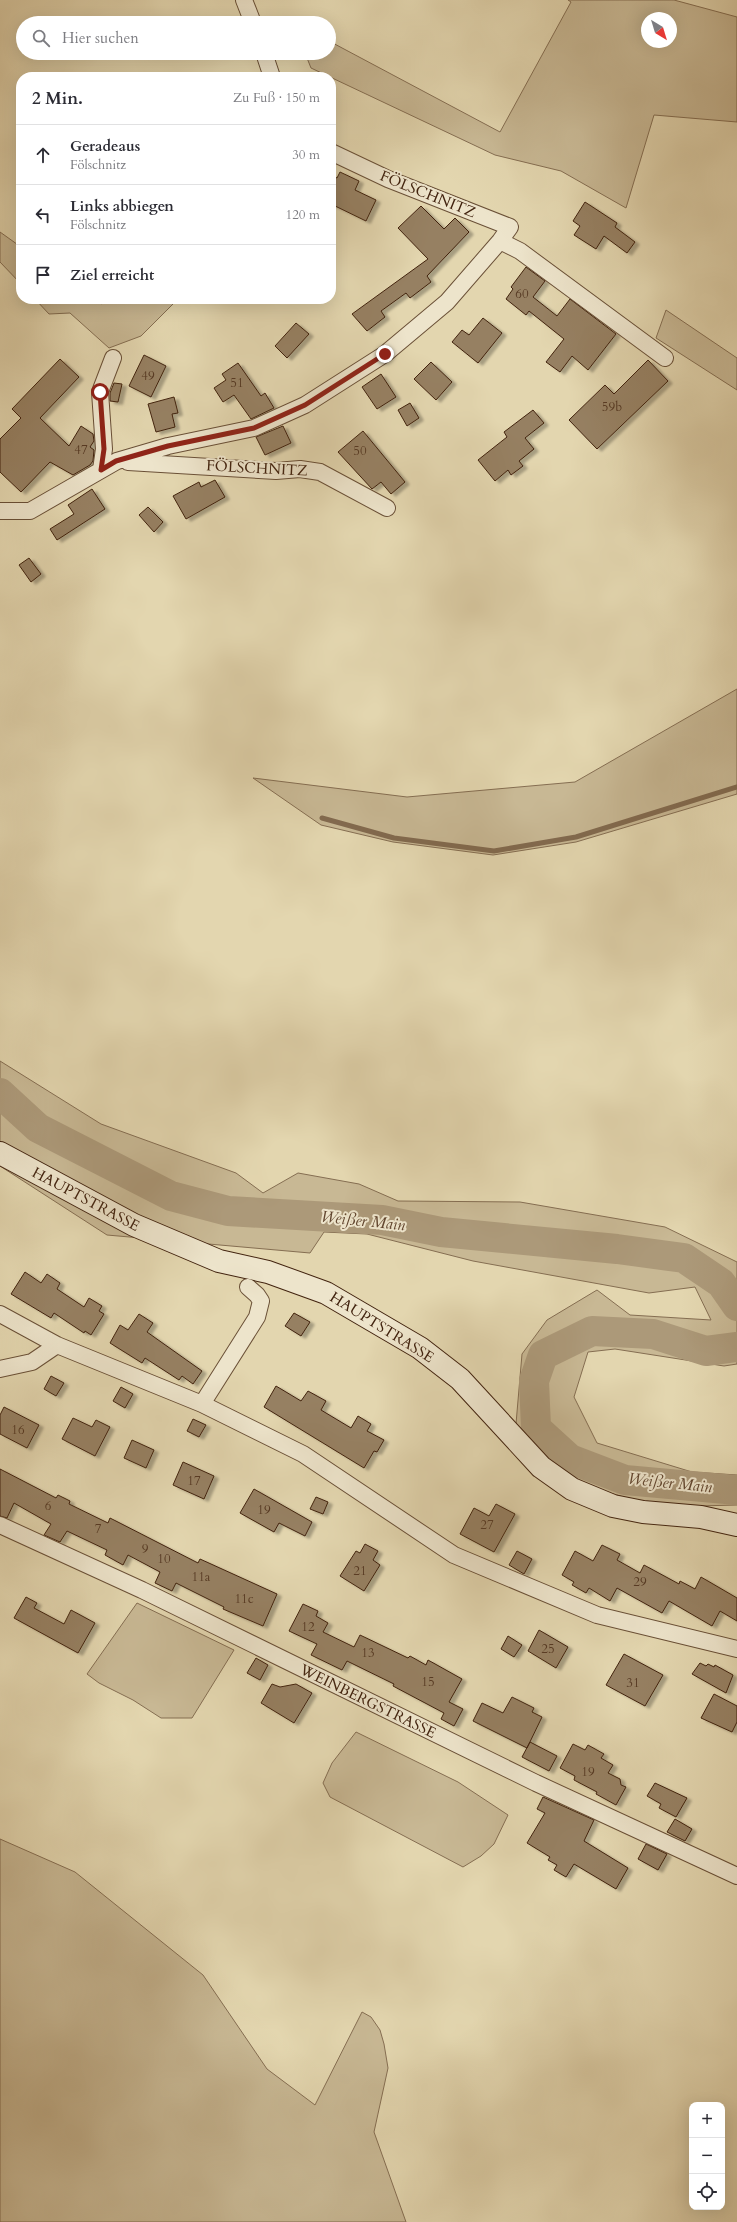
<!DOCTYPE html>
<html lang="de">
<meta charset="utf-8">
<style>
body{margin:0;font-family:Cardo,serif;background:#f2f2f3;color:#2b2b33}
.controls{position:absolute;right:12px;bottom:12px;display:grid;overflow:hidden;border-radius:8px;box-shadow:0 4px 16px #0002}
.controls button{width:36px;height:36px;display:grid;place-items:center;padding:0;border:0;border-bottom:1px solid #e1e1e2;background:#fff;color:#2b2b33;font:20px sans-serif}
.compass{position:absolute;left:641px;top:12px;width:36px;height:36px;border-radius:50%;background:#fff;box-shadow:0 4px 16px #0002;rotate:142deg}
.stop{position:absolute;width:12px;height:12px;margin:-9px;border:3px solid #8f2418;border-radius:50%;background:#fff}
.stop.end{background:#8f2418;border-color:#fff;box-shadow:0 1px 4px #0008}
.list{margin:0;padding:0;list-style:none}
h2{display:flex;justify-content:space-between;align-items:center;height:52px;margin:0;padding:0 16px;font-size:17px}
h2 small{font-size:13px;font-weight:400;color:#7c7c81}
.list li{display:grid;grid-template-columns:26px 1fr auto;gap:12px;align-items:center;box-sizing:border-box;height:60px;padding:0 16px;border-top:1px solid #e1e1e2}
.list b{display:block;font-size:15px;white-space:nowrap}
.list p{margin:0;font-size:13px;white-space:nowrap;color:#7c7c81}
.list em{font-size:13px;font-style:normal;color:#7c7c81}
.icon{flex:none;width:22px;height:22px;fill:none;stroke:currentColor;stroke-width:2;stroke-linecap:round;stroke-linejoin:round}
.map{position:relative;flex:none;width:737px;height:2222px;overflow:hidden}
.search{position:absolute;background:#fff;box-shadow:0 4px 16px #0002;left:16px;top:16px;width:320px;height:44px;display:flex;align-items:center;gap:10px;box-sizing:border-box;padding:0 14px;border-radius:22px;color:#7c7c81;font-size:15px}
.panel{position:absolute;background:#fff;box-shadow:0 4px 16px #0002;left:16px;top:72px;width:320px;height:232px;border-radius:16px}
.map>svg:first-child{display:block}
</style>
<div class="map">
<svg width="737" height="2222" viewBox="0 0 737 2222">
<defs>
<filter id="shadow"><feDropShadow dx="4.5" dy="2.5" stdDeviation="1" flood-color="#0004"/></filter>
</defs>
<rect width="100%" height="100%" fill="#e3d6af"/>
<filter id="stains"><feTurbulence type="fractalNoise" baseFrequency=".005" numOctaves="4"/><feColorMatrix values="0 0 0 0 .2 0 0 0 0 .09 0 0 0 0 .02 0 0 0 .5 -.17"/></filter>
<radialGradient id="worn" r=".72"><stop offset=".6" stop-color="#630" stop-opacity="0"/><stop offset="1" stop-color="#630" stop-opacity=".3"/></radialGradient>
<path fill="#c8b894" stroke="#856e52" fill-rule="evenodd" d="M 568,0 L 674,0 L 737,17 L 737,122 L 654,115 L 626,208 L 561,171 L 495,155 L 311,68 L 305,53 L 329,53 L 329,41 L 500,132 L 571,2 ZM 647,18 L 671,18 L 671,42 L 647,42 Z
M 0,232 L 21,247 L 21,284 L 0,262 Z
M 35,299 L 95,299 L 102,304 L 104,299 L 178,299 L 141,336 L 109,348 L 70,313 L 49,314 Z
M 666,310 L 737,358 L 737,390 L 656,338 Z
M 737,689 L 737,794 L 576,842 L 493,855 L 393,842 L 321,825 L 253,778 L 407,797 L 575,782 Z
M 0,1061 L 101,1124 L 236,1173 L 263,1193 L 298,1173 L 359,1184 L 398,1201 L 520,1202 L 665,1227 L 737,1262 L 737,1364 L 724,1366 L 615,1349 L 588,1352 L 574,1397 L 597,1443 L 692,1472 L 737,1475 L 737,1505 L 656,1507 L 571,1481 L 514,1447 L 522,1354 L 547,1320 L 597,1290 L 630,1315 L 711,1320 L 695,1287 L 649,1293 L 473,1261 L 367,1234 L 324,1232 L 310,1253 L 107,1235 L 0,1166 Z
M 137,1603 L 234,1650 L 192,1718 L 161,1718 L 133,1700 L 99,1683 L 87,1674 Z
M 356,1732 L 458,1782 L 508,1815 L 494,1844 L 481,1856 L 463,1867 L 330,1797 L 323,1783 L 332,1763 Z
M 0,1839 L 75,1872 L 203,1975 L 267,2069 L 315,2105 L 362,2012 L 371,2017 L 380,2030 L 384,2044 L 388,2068 L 374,2132 L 406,2222 L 0,2222 Z"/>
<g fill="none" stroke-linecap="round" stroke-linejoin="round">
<path stroke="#826a4f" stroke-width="5" d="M 322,818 L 394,838 L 494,851 L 576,837 L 737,787"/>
<path stroke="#ac9979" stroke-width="30" d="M 0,1093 L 38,1128 L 171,1196 L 228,1211 L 382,1220 L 441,1232 L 617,1249 L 684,1258 L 721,1283 L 737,1306
M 737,1347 L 706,1351 L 653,1334 L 592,1331 L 543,1355 L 534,1381 L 536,1428 L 570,1459 L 625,1480 L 737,1490"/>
</g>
<path fill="#968062" stroke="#42230f" filter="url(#shadow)" d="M 340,172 L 359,181 L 355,190 L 376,200 L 366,221 L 331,204 L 331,175 L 337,178 Z
M 585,202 L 617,223 L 615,227 L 635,242 L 627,253 L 604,236 L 596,249 L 574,235 L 580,226 L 573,221 Z
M 421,206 L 444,229 L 455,218 L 469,232 L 427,276 L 431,282 L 410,298 L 406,293 L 381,311 L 385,317 L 367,331 L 352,314 L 428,259 L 398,228 Z
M 526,267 L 545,281 L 533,297 L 557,316 L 570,299 L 616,334 L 588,370 L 572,356 L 560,372 L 546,362 L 564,339 L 529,311 L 526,315 L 506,299 L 513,289 L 511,287 Z
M 483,318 L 502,333 L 478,363 L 452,342 L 462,330 L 469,335 Z
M 296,323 L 309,334 L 287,358 L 275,346 Z
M 144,355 L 166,366 L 151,397 L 129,386 Z
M 60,359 L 79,377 L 40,418 L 69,446 L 81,426 L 93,434 L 94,441 L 90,447 L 94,450 L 93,461 L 90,465 L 73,475 L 50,462 L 21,492 L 0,472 L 0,439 L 21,418 L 12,409 Z
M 648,360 L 668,381 L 597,449 L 569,420 L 605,385 L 614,394 Z
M 431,362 L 452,382 L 436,400 L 414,379 Z
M 238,363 L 261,396 L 265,393 L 274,408 L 251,419 L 234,395 L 223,402 L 214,388 L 226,380 L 222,374 Z
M 381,374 L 396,397 L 377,409 L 362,387 Z
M 114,383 L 122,384 L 118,402 L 110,401 L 110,393 Z
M 174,397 L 178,413 L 172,414 L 175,427 L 156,432 L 148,404 Z
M 410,403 L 419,418 L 407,426 L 398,410 Z
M 533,410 L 544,423 L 525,438 L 534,449 L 519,461 L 523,466 L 511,475 L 508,470 L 495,481 L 478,460 L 507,437 L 504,432 Z
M 283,426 L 291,443 L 265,455 L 256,437 Z
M 363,431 L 405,482 L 391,494 L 381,482 L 372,489 L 338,452 Z
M 215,480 L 225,497 L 186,519 L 173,496 L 199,482 L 201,487 Z
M 92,489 L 105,509 L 57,540 L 50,529 L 74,514 L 68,505 Z
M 148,507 L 163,522 L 154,532 L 139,515 Z
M 29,558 L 41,574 L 31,582 L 19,565 Z
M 25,1272 L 41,1283 L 47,1274 L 60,1283 L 57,1289 L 84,1307 L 89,1298 L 102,1306 L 99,1311 L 104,1314 L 91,1335 L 85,1331 L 84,1333 L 54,1313 L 51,1318 L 11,1294 Z
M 294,1313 L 310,1322 L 301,1336 L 285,1326 Z
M 139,1314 L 153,1323 L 147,1332 L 202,1371 L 193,1384 L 182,1376 L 179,1380 L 145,1358 L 142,1363 L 110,1343 L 120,1325 L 128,1330 Z
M 51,1376 L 64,1383 L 56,1396 L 44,1389 Z
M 276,1386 L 301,1401 L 308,1391 L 326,1401 L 321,1410 L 351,1428 L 358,1416 L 371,1424 L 367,1431 L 384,1440 L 377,1452 L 374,1451 L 364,1468 L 264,1407 Z
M 121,1387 L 133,1394 L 125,1408 L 113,1401 Z
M 4,1407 L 39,1425 L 27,1448 L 0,1434 L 0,1415 Z
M 73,1418 L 92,1427 L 96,1420 L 110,1427 L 95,1456 L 62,1439 Z
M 193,1419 L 206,1425 L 199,1437 L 187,1431 Z
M 132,1440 L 154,1450 L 146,1468 L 124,1458 Z
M 183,1462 L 214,1476 L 204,1499 L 173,1485 Z
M 0,1469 L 56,1498 L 58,1495 L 70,1501 L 69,1504 L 108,1523 L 110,1518 L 198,1563 L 200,1559 L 277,1594 L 263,1626 L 223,1609 L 224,1607 L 176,1583 L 172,1591 L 155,1583 L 160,1572 L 128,1555 L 123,1565 L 105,1555 L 107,1550 L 67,1531 L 60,1542 L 44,1535 L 51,1524 L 14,1503 L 7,1518 L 0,1516 Z
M 254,1489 L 312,1522 L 305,1536 L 279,1523 L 274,1532 L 240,1513 Z
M 316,1497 L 328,1502 L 323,1514 L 310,1509 Z
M 496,1504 L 515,1514 L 494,1552 L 460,1534 L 474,1508 L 489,1516 Z
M 365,1544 L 378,1551 L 373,1560 L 380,1565 L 364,1591 L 340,1576 L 356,1551 L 360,1553 Z
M 602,1545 L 620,1554 L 617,1560 L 640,1573 L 644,1565 L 679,1584 L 680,1581 L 695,1589 L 701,1577 L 737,1598 L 737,1621 L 720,1611 L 712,1626 L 669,1601 L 662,1613 L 617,1588 L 610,1601 L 589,1588 L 586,1593 L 572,1585 L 574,1582 L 562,1575 L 575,1551 L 593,1561 Z
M 517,1551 L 532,1559 L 524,1574 L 509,1565 Z
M 26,1597 L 37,1603 L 34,1608 L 64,1624 L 71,1610 L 95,1623 L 78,1653 L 14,1618 Z
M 303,1604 L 318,1611 L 316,1616 L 328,1623 L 323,1632 L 354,1647 L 360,1635 L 408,1658 L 410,1656 L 426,1665 L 428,1660 L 462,1679 L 449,1702 L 463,1709 L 454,1726 L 441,1719 L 444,1713 L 393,1686 L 394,1684 L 347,1661 L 342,1670 L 311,1655 L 317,1644 L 289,1631 Z
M 539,1630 L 568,1647 L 556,1668 L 528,1651 Z
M 508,1636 L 522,1645 L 514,1657 L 501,1649 Z
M 624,1654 L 663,1675 L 645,1706 L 606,1685 Z
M 256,1658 L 268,1665 L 260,1680 L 247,1673 Z
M 700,1663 L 706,1666 L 708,1664 L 714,1667 L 715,1665 L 733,1675 L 726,1693 L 692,1674 Z
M 272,1684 L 280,1687 L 296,1684 L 312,1693 L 294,1723 L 261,1703 Z
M 714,1694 L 737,1706 L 737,1722 L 732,1732 L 701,1718 Z
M 512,1697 L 534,1708 L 532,1712 L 542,1717 L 527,1748 L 473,1721 L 482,1703 L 503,1713 Z
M 530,1742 L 557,1756 L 549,1771 L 522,1757 Z
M 573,1744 L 585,1750 L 588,1745 L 604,1754 L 601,1758 L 613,1765 L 608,1773 L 620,1779 L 621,1785 L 626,1787 L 616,1805 L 596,1794 L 597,1792 L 574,1780 L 575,1776 L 560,1768 Z
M 655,1783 L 687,1798 L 676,1817 L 659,1808 L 661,1804 L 647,1796 Z
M 543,1797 L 594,1820 L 584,1841 L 628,1868 L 616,1889 L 574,1864 L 566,1877 L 554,1870 L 557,1865 L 548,1860 L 550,1857 L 527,1843 L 545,1813 L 537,1809 Z
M 675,1819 L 692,1829 L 685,1841 L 667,1832 Z
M 646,1844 L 667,1854 L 658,1870 L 638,1859 Z"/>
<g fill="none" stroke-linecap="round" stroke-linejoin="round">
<g stroke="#6a5037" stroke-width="18">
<path id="minor" d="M 244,0 L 253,23
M 264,53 L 272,77
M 500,241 L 520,251 L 665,358
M 128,462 L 276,471 L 300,469 L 320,472 L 387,508
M 101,470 L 104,449 L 100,392 L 113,358
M 0,511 L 30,511 L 117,461 L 168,446 L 254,428 L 305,405 L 385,354 L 447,302 L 500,241 L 510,227 L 388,179 L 331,152
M 0,1314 L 57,1345 L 202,1404 L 303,1454 L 454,1555 L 597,1615 L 737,1649
M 0,1369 L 32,1362 L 57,1345
M 202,1404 L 257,1317 L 261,1301 L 257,1295 L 248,1287
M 0,1525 L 142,1590 L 536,1783 L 737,1876"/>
</g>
<g stroke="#42230f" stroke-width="24">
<path id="secondary" d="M 0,1153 L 134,1225 L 219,1261 L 268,1272 L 326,1293 L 420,1348 L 460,1379 L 541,1467 L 572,1489 L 613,1506 L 643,1512 L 701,1517 L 737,1525"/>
</g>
<use href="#minor" stroke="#ede4cb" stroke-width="16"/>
<use href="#secondary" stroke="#ede4cb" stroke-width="22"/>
</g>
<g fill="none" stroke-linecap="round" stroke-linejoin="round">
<path stroke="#8f2418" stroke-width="5" d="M 100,392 L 104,449 L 101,470 L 116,461 L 168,446 L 254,428 L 305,405 L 385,354"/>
</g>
<g text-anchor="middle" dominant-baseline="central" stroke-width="4" stroke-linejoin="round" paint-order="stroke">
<g font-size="13" fill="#573a24">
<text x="522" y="294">60</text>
<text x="148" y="376">49</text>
<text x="237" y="383">51</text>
<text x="612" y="407">59b</text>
<text x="81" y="450">47</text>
<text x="360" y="451">50</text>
<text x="18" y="1430">16</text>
<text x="194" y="1481">17</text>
<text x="48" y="1506">6</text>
<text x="264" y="1510">19</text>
<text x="487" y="1525">27</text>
<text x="98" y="1529">7</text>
<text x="145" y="1549">9</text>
<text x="164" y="1559">10</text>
<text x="360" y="1571">21</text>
<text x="201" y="1577">11a</text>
<text x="640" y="1582">29</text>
<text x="244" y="1599">11c</text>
<text x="308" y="1627">12</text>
<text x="548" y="1649">25</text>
<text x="368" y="1653">13</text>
<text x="428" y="1682">15</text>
<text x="633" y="1683">31</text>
<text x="588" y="1772">19</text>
</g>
<g font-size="15" fill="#42230f" stroke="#ede4cb">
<text transform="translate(428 194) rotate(22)">FÖLSCHNITZ</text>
<text transform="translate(257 468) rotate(3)">FÖLSCHNITZ</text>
<text transform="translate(86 1199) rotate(28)">HAUPTSTRASSE</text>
<text transform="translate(382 1327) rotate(32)">HAUPTSTRASSE</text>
<text transform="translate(368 1701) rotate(26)">WEINBERGSTRASSE</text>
</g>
<g font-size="16" font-style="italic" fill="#62462f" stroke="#ede4cb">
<text transform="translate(363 1221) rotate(6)">Weißer Main</text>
<text transform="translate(670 1483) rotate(6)">Weißer Main</text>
</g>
</g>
<rect width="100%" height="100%" filter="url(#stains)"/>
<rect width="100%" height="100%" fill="url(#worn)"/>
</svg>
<div class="controls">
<button>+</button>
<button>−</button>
<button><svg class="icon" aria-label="locate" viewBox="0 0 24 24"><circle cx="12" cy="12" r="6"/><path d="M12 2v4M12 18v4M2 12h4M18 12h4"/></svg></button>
</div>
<svg class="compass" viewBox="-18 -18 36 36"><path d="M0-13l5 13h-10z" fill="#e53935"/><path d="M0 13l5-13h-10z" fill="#7c7c81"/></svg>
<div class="stop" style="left:100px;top:392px"></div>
<div class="stop end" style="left:385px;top:354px"></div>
<div class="search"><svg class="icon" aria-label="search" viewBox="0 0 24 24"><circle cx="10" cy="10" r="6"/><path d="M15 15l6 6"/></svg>Hier suchen</div>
<section class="panel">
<h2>2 Min.<small>Zu Fuß · 150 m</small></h2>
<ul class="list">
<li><svg class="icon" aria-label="ahead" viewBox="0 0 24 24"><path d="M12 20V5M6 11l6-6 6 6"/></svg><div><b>Geradeaus</b><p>Fölschnitz</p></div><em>30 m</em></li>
<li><svg class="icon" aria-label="left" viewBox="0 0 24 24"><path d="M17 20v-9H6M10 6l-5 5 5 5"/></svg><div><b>Links abbiegen</b><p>Fölschnitz</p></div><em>120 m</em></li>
<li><svg class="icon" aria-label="arrive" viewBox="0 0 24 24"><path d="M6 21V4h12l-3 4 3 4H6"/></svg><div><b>Ziel erreicht</b></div></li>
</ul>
</section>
</div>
